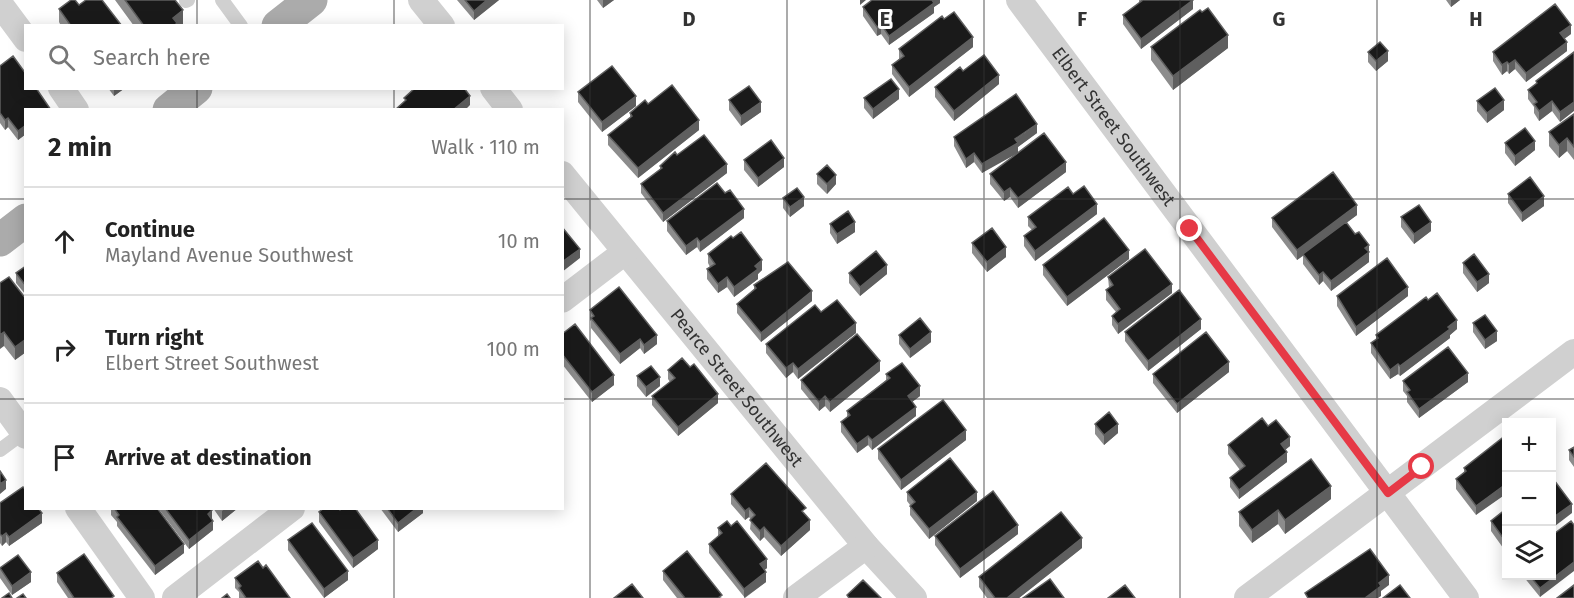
<!DOCTYPE html>
<meta charset="utf-8">
<style>
body{margin:0;font-family:"Fira Sans",sans-serif;background:#f2f2f2;color:#222}
.controls{position:absolute;right:18px;bottom:18px;display:grid;overflow:hidden;border-radius:0px;box-shadow:0 3px 15px #0003}
.controls button{width:54px;height:54px;display:grid;place-items:center;padding:0;border:0;border-bottom:2px solid #e0e0e0;background:#fff;color:#222;font:30px sans-serif}
.stop{position:absolute;width:18px;height:18px;margin:-14px;border:4px solid #e63946;border-radius:50%;background:#fff}
.stop.end{background:#e63946;border-color:#fff;box-shadow:0 2px 6px #0008}
.list{margin:0;padding:0;list-style:none}
h2{display:flex;justify-content:space-between;align-items:center;height:78px;margin:0;padding:0 24px;font-size:26px}
h2 small{font-size:20px;font-weight:400;color:#767676}
.list li{display:grid;grid-template-columns:39px 1fr auto;gap:18px;align-items:center;box-sizing:border-box;height:108px;padding:0 24px;border-top:2px solid #e0e0e0}
.list b{display:block;font-size:22px;white-space:nowrap}
.list p{margin:0;font-size:20px;white-space:nowrap;color:#767676}
.list em{font-size:20px;font-style:normal;color:#767676}
.icon{flex:none;width:33px;height:33px;fill:none;stroke:currentColor;stroke-width:2;stroke-linecap:round;stroke-linejoin:round}
.map{position:relative;flex:none;width:1574px;height:598px;overflow:hidden}
.search{position:absolute;background:#fff;box-shadow:0 3px 15px #0003;left:24px;top:24px;width:540px;height:66px;display:flex;align-items:center;gap:15px;box-sizing:border-box;padding:0 21px;border-radius:0px;color:#767676;font-size:22px}
.panel{position:absolute;background:#fff;box-shadow:0 3px 15px #0003;left:24px;top:108px;width:540px;height:402px;border-radius:0px}
.map>svg:first-child{display:block}
</style>
<div class="map">
<svg width="1574" height="598" viewBox="0 0 1574 598">
<rect width="100%" height="100%" fill="#fff"/>
<g fill="none" stroke-linecap="round" stroke-linejoin="round">
<path stroke="#d0d0d0" stroke-width="14" d="M 222,0 L 241,26
M 186,1 L 188,0
M 0,450 L 23,433"/>
<g stroke="#d0d0d0" stroke-width="26">
<path d="M 421,0 L 442,26"/>
<path id="s1" d="M 1019,0 L 1466,598"/>
<path d="M 0,4 L 26,39"/>
<path d="M 61,88 L 76,110"/>
<path d="M 493,88 L 510,110"/>
<path id="s2" d="M 562,174 L 866,546 L 914,598"/>
<path d="M 562,300 L 625,252"/>
<path d="M 0,400 L 26,436"/>
<path d="M 78,508 L 142,598"/>
<path d="M 175,598 L 292,508"/>
<path d="M 796,598 L 866,546"/>
<path d="M 1247,598 L 1574,352"/>
</g>
<path stroke="#ababab" stroke-width="33" d="M 278,26 L 311,0
M 169,110 L 196,88
M 0,240 L 26,220"/>
</g>
<path fill="#8c8c8c" d="M 115,0 L 175,0 L 183,24 L 181,26 L 134,26 Z
M 457,0 L 499,0 L 474,20 Z
M 597,0 L 614,0 L 603,8 Z
M 940,0 L 940,3 L 934,7 L 934,13 L 889,45 L 881,34 L 877,36 L 863,16 L 863,7 Z
M 1139,0 L 1193,0 L 1193,9 L 1141,49 L 1123,24 L 1123,15 L 1139,3 Z
M 1446,0 L 1460,0 L 1451,7 Z
M 79,5 L 122,26 L 61,26 L 59,22 L 59,9 Z
M 944,19 L 973,47 L 909,97 L 892,74 L 892,65 L 899,59 L 899,49 Z
M 1571,34 L 1564,39 L 1567,51 L 1526,82 L 1515,69 L 1509,74 L 1507,71 L 1502,75 L 1493,61 L 1493,52 Z
M 1151,47 L 1228,48 L 1173,90 L 1151,60 Z
M 1368,52 L 1388,61 L 1376,71 L 1368,62 Z
M 1574,52 L 1560,122 L 1552,111 L 1539,121 L 1534,113 L 1534,107 L 1528,99 L 1528,90 L 1536,84 L 1536,81 Z
M 0,66 L 26,110 L 26,134 L 18,140 L 8,127 L 5,130 L 0,123 Z
M 999,84 L 954,121 L 935,97 L 935,87 Z
M 108,88 L 125,88 L 114,96 Z
M 578,92 L 636,106 L 602,132 L 578,102 Z
M 864,98 L 899,99 L 873,119 L 864,108 Z
M 729,100 L 761,112 L 741,126 L 729,110 Z
M 1477,101 L 1504,110 L 1487,123 L 1477,111 Z
M 648,104 L 699,130 L 638,178 L 608,145 L 608,135 L 630,118 L 630,113 Z
M 1574,114 L 1574,160 L 1567,151 L 1559,158 L 1549,146 L 1549,132 Z
M 1037,133 L 982,173 L 974,162 L 966,168 L 954,146 L 954,137 Z
M 1505,143 L 1535,150 L 1515,166 L 1505,153 Z
M 677,155 L 727,173 L 663,222 L 641,193 L 641,184 L 660,169 L 660,166 Z
M 744,160 L 784,167 L 758,187 L 744,170 Z
M 1066,172 L 1018,208 L 1010,197 L 1004,201 L 990,184 L 990,174 Z
M 817,174 L 836,184 L 827,194 L 817,184 Z
M 1073,194 L 1097,214 L 1035,261 L 1024,246 L 1024,236 L 1032,230 L 1028,226 L 1028,217 Z
M 1508,194 L 1544,206 L 1522,222 L 1508,203 Z
M 783,198 L 804,206 L 790,217 L 783,208 Z
M 1357,215 L 1346,223 L 1369,255 L 1369,262 L 1331,291 L 1323,281 L 1319,285 L 1303,264 L 1303,256 L 1297,260 L 1272,227 L 1272,218 Z
M 1401,217 L 1431,231 L 1414,244 L 1401,227 Z
M 744,218 L 700,252 L 697,247 L 686,255 L 667,231 L 667,221 Z
M 830,224 L 855,232 L 837,244 L 830,233 Z
M 972,243 L 1006,257 L 987,272 L 972,253 Z
M 708,254 L 762,270 L 758,274 L 758,279 L 734,297 L 727,287 L 718,293 L 707,279 L 707,269 L 710,267 L 708,263 Z
M 1129,259 L 1067,306 L 1043,275 L 1043,265 Z
M 1463,263 L 1489,283 L 1477,292 L 1463,273 Z
M 26,266 L 26,295 L 16,283 L 16,273 Z
M 849,273 L 887,274 L 860,296 L 849,283 Z
M 1108,277 L 1172,293 L 1118,334 L 1112,325 L 1112,316 L 1116,312 L 1106,300 L 1106,290 L 1109,288 Z
M 0,283 L 26,299 L 26,352 L 15,360 L 4,346 Z
M 754,285 L 812,301 L 761,342 L 737,313 L 737,304 L 754,290 Z
M 1337,296 L 1408,296 L 1356,336 L 1337,306 Z
M 590,310 L 657,344 L 644,354 L 640,348 L 620,364 L 591,328 L 591,321 L 590,320 Z
M 821,312 L 856,333 L 798,379 L 793,372 L 786,378 L 766,353 L 766,344 Z
M 1473,323 L 1497,341 L 1485,349 L 1473,332 Z
M 1201,329 L 1148,371 L 1125,341 L 1125,332 Z
M 1457,329 L 1450,335 L 1450,338 L 1400,376 L 1398,374 L 1390,379 L 1371,353 L 1371,343 L 1376,340 L 1376,335 Z
M 562,334 L 614,385 L 592,402 L 562,364 Z
M 899,335 L 931,342 L 910,358 L 899,344 Z
M 690,367 L 718,403 L 678,436 L 652,405 L 652,396 L 670,382 L 668,379 L 668,370 Z
M 880,371 L 830,412 L 825,406 L 819,411 L 801,389 L 801,380 Z
M 1229,372 L 1177,413 L 1153,383 L 1153,374 Z
M 886,374 L 920,396 L 912,402 L 916,416 L 872,450 L 868,445 L 857,453 L 841,432 L 841,422 L 847,418 L 847,411 L 886,380 Z
M 637,376 L 660,386 L 646,397 L 637,386 Z
M 1403,381 L 1468,382 L 1419,418 L 1407,402 L 1407,396 L 1403,391 Z
M 1095,424 L 1118,433 L 1104,445 L 1095,434 Z
M 1268,426 L 1290,446 L 1285,450 L 1287,462 L 1239,499 L 1230,487 L 1230,478 L 1240,470 L 1228,454 L 1228,445 Z
M 1506,435 L 1476,515 L 1456,489 L 1456,479 L 1464,473 L 1464,468 Z
M 966,440 L 901,490 L 878,459 L 878,449 Z
M 1574,447 L 1574,467 L 1569,460 L 1569,450 Z
M 907,492 L 977,501 L 929,539 L 910,515 L 910,505 L 907,501 Z
M 731,494 L 806,515 L 810,530 L 781,556 L 764,537 L 760,541 L 750,529 L 751,520 L 749,517 L 745,520 L 731,504 Z
M 1331,499 L 1285,534 L 1278,524 L 1252,543 L 1239,526 L 1239,512 Z
M 0,503 L 42,523 L 9,546 L 6,542 L 2,546 L 0,543 Z
M 111,508 L 157,508 L 184,553 L 155,575 L 117,526 L 117,522 L 111,515 Z
M 158,508 L 211,508 L 213,530 L 189,549 Z
M 213,508 L 238,508 L 222,521 Z
M 380,508 L 423,508 L 423,513 L 398,532 Z
M 1506,509 L 1506,552 L 1491,531 L 1491,521 Z
M 319,512 L 378,549 L 353,568 L 319,522 Z
M 731,526 L 767,568 L 764,570 L 766,582 L 745,598 L 709,553 L 709,544 L 718,536 L 718,528 Z
M 1018,534 L 960,578 L 935,545 L 935,536 Z
M 288,540 L 348,580 L 324,598 L 288,550 Z
M 1082,548 L 1019,598 L 987,598 L 979,587 L 979,577 Z
M 0,568 L 31,582 L 12,595 L 0,578 Z
M 263,568 L 290,598 L 239,598 L 239,592 L 235,588 L 235,578 Z
M 663,571 L 722,598 L 677,598 L 663,580 Z
M 57,573 L 114,598 L 68,598 L 57,582 Z
M 1523,576 L 1551,576 L 1540,597 Z"/>
<path fill="#5f5f5f" d="M 487,0 L 499,0 L 474,20 L 474,11 Z
M 603,0 L 614,0 L 603,8 Z
M 860,0 L 866,0 L 860,5 Z
M 931,0 L 940,0 L 940,3 L 934,7 L 934,13 L 889,45 L 889,36 Z
M 1193,0 L 1193,9 L 1141,49 L 1141,39 Z
M 1451,0 L 1460,0 L 1451,7 Z
M 183,10 L 183,24 L 181,26 L 173,26 L 173,18 Z
M 881,24 L 881,34 L 877,36 L 877,27 Z
M 1571,25 L 1571,34 L 1560,42 L 1560,33 Z
M 1228,35 L 1228,48 L 1173,90 L 1173,76 Z
M 973,37 L 973,47 L 909,97 L 909,87 Z
M 1567,42 L 1567,51 L 1526,82 L 1526,73 Z
M 1388,51 L 1388,61 L 1376,71 L 1376,61 Z
M 1515,60 L 1515,69 L 1509,74 L 1509,64 Z
M 1507,62 L 1507,71 L 1502,75 L 1502,65 Z
M 999,75 L 999,84 L 954,121 L 954,111 Z
M 114,88 L 125,88 L 114,96 Z
M 899,89 L 899,99 L 873,119 L 873,109 Z
M 470,96 L 470,105 L 465,110 L 453,110 Z
M 636,96 L 636,106 L 602,132 L 602,122 Z
M 1504,100 L 1504,110 L 1487,123 L 1487,113 Z
M 1552,101 L 1552,111 L 1539,121 L 1539,111 Z
M 761,102 L 761,112 L 741,126 L 741,116 Z
M 1574,102 L 1574,111 L 1560,122 L 1560,112 Z
M 8,118 L 8,127 L 5,130 L 5,120 Z
M 699,120 L 699,130 L 638,178 L 638,168 Z
M 1037,124 L 1037,133 L 1018,147 L 1018,153 L 982,173 L 982,164 Z
M 26,125 L 26,134 L 18,140 L 18,131 Z
M 1567,138 L 1567,151 L 1559,158 L 1559,145 Z
M 1535,141 L 1535,150 L 1515,166 L 1515,156 Z
M 974,153 L 974,162 L 966,168 L 966,159 Z
M 784,158 L 784,167 L 758,187 L 758,178 Z
M 1066,162 L 1066,172 L 1018,208 L 1018,198 Z
M 727,164 L 727,173 L 663,222 L 663,213 Z
M 836,175 L 836,184 L 827,194 L 827,184 Z
M 1010,188 L 1010,197 L 1004,201 L 1004,192 Z
M 1544,196 L 1544,206 L 1522,222 L 1522,213 Z
M 804,197 L 804,206 L 790,217 L 790,207 Z
M 1097,204 L 1097,214 L 1035,261 L 1035,251 Z
M 1357,205 L 1357,215 L 1297,260 L 1297,250 Z
M 744,209 L 744,218 L 700,252 L 700,242 Z
M 855,222 L 855,232 L 837,244 L 837,234 Z
M 1431,222 L 1431,231 L 1414,244 L 1414,234 Z
M 697,238 L 697,247 L 686,255 L 686,246 Z
M 1369,245 L 1369,262 L 1331,291 L 1331,281 Z
M 1006,247 L 1006,257 L 987,272 L 987,262 Z
M 580,249 L 580,258 L 562,272 L 562,262 Z
M 1129,250 L 1129,259 L 1067,306 L 1067,297 Z
M 762,260 L 762,270 L 758,274 L 758,279 L 734,297 L 734,287 L 755,266 Z
M 887,265 L 887,274 L 860,296 L 860,287 Z
M 1323,272 L 1323,281 L 1319,285 L 1319,275 Z
M 1489,274 L 1489,283 L 1477,292 L 1477,282 Z
M 727,277 L 727,287 L 718,293 L 718,284 Z
M 1172,284 L 1172,293 L 1118,334 L 1118,324 Z
M 1408,287 L 1408,296 L 1356,336 L 1356,327 Z
M 812,291 L 812,301 L 761,342 L 761,333 Z
M 1201,319 L 1201,329 L 1148,371 L 1148,361 Z
M 1457,320 L 1457,329 L 1450,335 L 1450,338 L 1400,376 L 1400,366 Z
M 856,323 L 856,333 L 798,379 L 798,369 Z
M 1497,331 L 1497,341 L 1485,349 L 1485,340 Z
M 4,332 L 4,346 L 0,349 L 0,335 Z
M 931,332 L 931,342 L 910,358 L 910,349 Z
M 657,335 L 657,344 L 644,354 L 644,345 Z
M 26,339 L 26,352 L 15,360 L 15,347 Z
M 640,339 L 640,348 L 620,364 L 620,354 Z
M 880,361 L 880,371 L 830,412 L 830,402 Z
M 1229,362 L 1229,372 L 1177,413 L 1177,404 Z
M 793,363 L 793,372 L 786,378 L 786,368 Z
M 1398,364 L 1398,374 L 1390,379 L 1390,370 Z
M 1468,373 L 1468,382 L 1419,418 L 1419,409 Z
M 614,375 L 614,385 L 592,402 L 592,392 Z
M 660,377 L 660,386 L 646,397 L 646,387 Z
M 920,386 L 920,396 L 908,405 L 908,396 Z
M 718,394 L 718,403 L 678,436 L 678,427 Z
M 825,396 L 825,406 L 819,411 L 819,402 Z
M 916,407 L 916,416 L 872,450 L 872,440 Z
M 1118,424 L 1118,433 L 1104,445 L 1104,435 Z
M 966,430 L 966,440 L 901,490 L 901,480 Z
M 868,436 L 868,445 L 857,453 L 857,444 Z
M 1290,437 L 1290,446 L 1281,453 L 1281,444 Z
M 1287,452 L 1287,462 L 1239,499 L 1239,490 Z
M 6,480 L 6,489 L 0,494 L 0,484 Z
M 1506,484 L 1506,494 L 1476,515 L 1476,506 Z
M 1331,486 L 1331,499 L 1285,534 L 1285,520 Z
M 977,492 L 977,501 L 929,539 L 929,529 Z
M 1572,504 L 1572,513 L 1551,529 L 1551,519 Z
M 226,508 L 238,508 L 222,521 L 222,511 Z
M 417,508 L 423,508 L 423,513 L 398,532 L 398,523 Z
M 749,508 L 749,517 L 745,520 L 745,511 Z
M 212,510 L 212,520 L 208,514 Z
M 1278,510 L 1278,524 L 1252,543 L 1252,530 Z
M 42,513 L 42,523 L 9,546 L 9,537 Z
M 810,520 L 810,530 L 781,556 L 781,546 Z
M 213,521 L 213,530 L 189,549 L 189,540 Z
M 1018,525 L 1018,534 L 960,578 L 960,569 Z
M 764,527 L 764,537 L 760,541 L 760,531 Z
M 6,533 L 6,542 L 2,546 L 2,536 Z
M 1082,538 L 1082,548 L 1019,598 L 1007,598 Z
M 378,540 L 378,549 L 353,568 L 353,558 Z
M 184,544 L 184,553 L 155,575 L 155,566 Z
M 767,559 L 767,568 L 760,574 L 760,564 Z
M 1574,562 L 1574,571 L 1540,597 L 1540,588 Z
M 348,571 L 348,580 L 324,598 L 324,589 Z
M 31,572 L 31,582 L 12,595 L 12,586 Z
M 766,572 L 766,582 L 744,598 L 744,589 Z
M 1389,575 L 1389,585 L 1381,591 L 1381,596 L 1378,598 L 1365,598 L 1379,583 Z"/>
<path fill="#1a1a1a" stroke="#5f5f5f" stroke-width="1.5" d="M 71,0 L 75,0 L 79,5 L 86,0 L 102,0 L 122,26 L 71,26 L 59,9 Z
M 125,0 L 175,0 L 183,10 L 173,18 L 177,23 L 174,26 L 144,26 Z
M 465,0 L 487,0 L 474,11 Z
M 872,0 L 932,0 L 934,3 L 889,36 L 881,24 L 877,27 L 863,7 Z
M 1143,0 L 1193,0 L 1141,39 L 1123,15 Z
M 1555,4 L 1571,25 L 1560,33 L 1567,42 L 1526,73 L 1515,60 L 1509,64 L 1507,62 L 1502,65 L 1493,52 Z
M 1208,8 L 1228,35 L 1173,76 L 1151,47 L 1200,10 L 1202,12 Z
M 954,12 L 973,37 L 909,87 L 892,65 L 904,56 L 899,49 L 942,16 L 944,19 Z
M 1380,42 L 1388,51 L 1376,61 L 1368,52 Z
M 1574,52 L 1574,102 L 1560,112 L 1552,101 L 1539,111 L 1534,104 L 1537,102 L 1528,90 L 1537,83 L 1536,81 Z
M 984,55 L 999,75 L 954,111 L 935,87 L 960,67 L 963,71 Z
M 13,56 L 26,74 L 26,88 L 36,88 L 51,110 L 26,110 L 26,125 L 18,131 L 8,118 L 5,120 L 0,113 L 0,66 Z
M 612,66 L 636,96 L 602,122 L 578,92 Z
M 891,79 L 899,89 L 873,109 L 864,98 Z
M 672,85 L 699,120 L 638,168 L 608,135 L 632,116 L 630,113 L 645,100 L 648,104 Z
M 749,86 L 761,102 L 741,116 L 729,100 Z
M 415,88 L 464,88 L 470,96 L 453,110 L 395,110 L 406,100 L 404,98 Z
M 1495,88 L 1504,100 L 1487,113 L 1477,101 Z
M 1016,94 L 1037,124 L 1015,139 L 1018,143 L 982,164 L 974,153 L 966,159 L 954,137 Z
M 1574,114 L 1574,147 L 1567,138 L 1559,145 L 1549,132 Z
M 1525,128 L 1535,141 L 1515,156 L 1505,143 Z
M 1044,133 L 1066,162 L 1018,198 L 1010,188 L 1004,192 L 990,174 Z
M 704,135 L 727,164 L 663,213 L 641,184 L 662,168 L 660,166 L 675,152 L 677,155 Z
M 771,140 L 784,158 L 758,178 L 744,160 Z
M 827,165 L 836,175 L 827,184 L 817,174 Z
M 1333,172 L 1357,205 L 1297,250 L 1272,218 Z
M 1530,177 L 1544,196 L 1522,213 L 1508,194 Z
M 717,183 L 725,193 L 730,190 L 744,209 L 700,242 L 697,238 L 686,246 L 667,221 Z
M 1084,186 L 1097,204 L 1035,251 L 1024,236 L 1036,227 L 1028,217 L 1068,187 L 1073,194 Z
M 797,188 L 804,197 L 790,207 L 783,198 Z
M 1419,205 L 1431,222 L 1414,234 L 1401,217 Z
M 848,211 L 855,222 L 837,234 L 830,224 Z
M 1104,218 L 1129,250 L 1067,297 L 1043,265 Z
M 1346,222 L 1355,234 L 1359,232 L 1369,245 L 1365,248 L 1369,252 L 1331,281 L 1323,272 L 1319,275 L 1303,254 Z
M 562,227 L 580,249 L 562,262 Z
M 992,228 L 1006,247 L 987,262 L 972,243 Z
M 741,232 L 762,260 L 755,266 L 758,269 L 734,287 L 727,277 L 718,284 L 707,269 L 715,264 L 708,254 L 731,236 L 733,238 Z
M 1145,249 L 1172,284 L 1118,324 L 1112,316 L 1120,309 L 1106,290 L 1113,285 L 1108,277 Z
M 876,251 L 887,265 L 860,287 L 849,273 Z
M 1474,254 L 1489,274 L 1477,282 L 1463,263 Z
M 1387,258 L 1408,287 L 1356,327 L 1337,296 Z
M 788,262 L 812,291 L 761,333 L 737,304 L 756,288 L 754,285 Z
M 26,266 L 26,286 L 16,273 Z
M 9,277 L 26,299 L 26,339 L 15,347 L 4,332 L 0,335 L 0,283 Z
M 619,287 L 657,335 L 644,345 L 640,339 L 620,354 L 591,318 L 594,316 L 590,310 Z
M 1179,290 L 1201,319 L 1148,361 L 1125,332 Z
M 1437,293 L 1457,320 L 1448,327 L 1450,329 L 1400,366 L 1398,364 L 1390,370 L 1371,343 L 1378,338 L 1376,335 L 1426,297 L 1428,300 Z
M 837,300 L 856,323 L 798,369 L 793,363 L 786,368 L 766,344 L 815,305 L 821,312 Z
M 1485,315 L 1497,331 L 1485,340 L 1473,323 Z
M 920,318 L 931,332 L 910,349 L 899,335 Z
M 575,324 L 614,375 L 592,392 L 562,354 L 562,334 Z
M 1206,332 L 1229,362 L 1177,404 L 1153,374 Z
M 857,334 L 880,361 L 830,402 L 825,396 L 819,402 L 801,380 Z
M 1448,347 L 1468,373 L 1419,409 L 1407,392 L 1410,390 L 1403,381 Z
M 682,358 L 690,367 L 694,364 L 718,394 L 678,427 L 652,396 L 675,378 L 668,370 Z
M 902,363 L 920,386 L 908,396 L 916,407 L 872,440 L 868,436 L 857,444 L 841,422 L 850,415 L 847,411 L 890,378 L 886,374 Z
M 651,366 L 660,377 L 646,387 L 637,376 Z
M 943,400 L 966,430 L 901,480 L 878,449 Z
M 1109,412 L 1118,424 L 1104,435 L 1095,424 Z
M 1262,418 L 1268,426 L 1276,420 L 1290,437 L 1281,444 L 1287,452 L 1239,490 L 1230,478 L 1245,466 L 1228,445 Z
M 1506,435 L 1506,484 L 1476,506 L 1456,479 L 1466,471 L 1464,468 Z
M 1574,447 L 1574,457 L 1569,450 Z
M 950,458 L 977,492 L 929,529 L 910,506 L 915,502 L 907,492 Z
M 1311,459 L 1331,486 L 1285,520 L 1278,510 L 1252,530 L 1239,512 Z
M 766,463 L 806,508 L 802,511 L 810,520 L 781,546 L 764,527 L 760,531 L 750,520 L 755,515 L 749,508 L 745,511 L 731,494 Z
M 0,471 L 6,480 L 0,484 Z
M 1551,476 L 1572,504 L 1551,519 Z
M 23,487 L 26,490 L 26,508 L 38,508 L 42,513 L 9,537 L 6,533 L 2,536 L 0,534 L 0,503 Z
M 993,491 L 1018,525 L 960,569 L 935,536 Z
M 114,508 L 157,508 L 184,544 L 155,566 L 117,517 L 119,515 Z
M 165,508 L 211,508 L 212,510 L 208,514 L 213,521 L 189,540 Z
M 324,508 L 339,508 L 340,510 L 343,508 L 355,508 L 378,540 L 353,558 L 319,512 Z
M 387,508 L 417,508 L 398,523 Z
M 1506,509 L 1506,542 L 1491,521 Z
M 1061,512 L 1082,538 L 1007,598 L 995,598 L 979,577 Z
M 727,521 L 731,526 L 737,521 L 767,559 L 760,564 L 766,572 L 744,589 L 709,544 L 722,533 L 718,528 Z
M 1571,521 L 1574,525 L 1574,562 L 1540,588 L 1530,576 L 1551,576 L 1551,536 Z
M 312,523 L 348,571 L 324,589 L 288,540 Z
M 1370,549 L 1389,575 L 1379,583 L 1381,586 L 1365,598 L 1308,598 L 1305,593 Z
M 687,551 L 722,595 L 718,598 L 685,598 L 663,571 Z
M 84,554 L 114,596 L 111,598 L 74,598 L 57,573 Z
M 18,555 L 31,572 L 12,586 L 0,568 Z
M 258,561 L 263,568 L 266,565 L 290,598 L 246,598 L 239,588 L 241,586 L 235,578 Z
M 1050,579 L 1064,598 L 1023,598 Z
M 863,580 L 881,598 L 849,598 L 847,595 Z
M 632,584 L 643,598 L 614,598 Z
M 1125,585 L 1135,598 L 1108,598 Z
M 1400,585 L 1410,598 L 1383,598 Z
M 1574,585 L 1574,598 L 1557,598 Z
M 9,593 L 12,598 L 2,598 Z
M 23,594 L 26,598 L 17,598 Z
M 227,594 L 230,598 L 222,598 Z"/>
<g fill="none" stroke-linecap="round" stroke-linejoin="round">
<path stroke="#e63946" stroke-width="8" d="M 1190,229 L 1388,493 L 1422,467"/>
</g>
<path fill="none" stroke="#333" stroke-width="1.5" stroke-opacity="0.55" d="M 197,0 L 197,26M 394,0 L 394,26M 590,0 L 590,598M 787,0 L 787,598M 984,0 L 984,598M 1180,0 L 1180,598M 1377,0 L 1377,598M 197,88 L 197,110M 394,88 L 394,110M 0,199 L 26,199M 562,199 L 1574,199M 0,399 L 26,399M 562,399 L 1574,399M 197,508 L 197,598M 394,508 L 394,598"/>
<g text-anchor="middle" dominant-baseline="central" stroke-width="6" stroke-linejoin="round" paint-order="stroke">
<g font-size="18" fill="#333" stroke="#fff">
<text stroke="none"><textPath href="#s1" startOffset="158">Elbert Street Southwest</textPath></text>
<text stroke="none"><textPath href="#s2" startOffset="276">Pearce Street Southwest</textPath></text>
</g>
</g>
<g font-size="20" text-anchor="middle" font-weight="bold" fill="#333" stroke="#fff" stroke-width="6" stroke-linejoin="round" paint-order="stroke">
<text x="689" y="26">D</text>
<text x="885" y="26">E</text>
<text x="1082" y="26">F</text>
<text x="1279" y="26">G</text>
<text x="1476" y="26">H</text>
</g>
</svg>
<div class="controls">
<button>+</button>
<button>−</button>
<button><svg class="icon" aria-label="layers" viewBox="0 0 24 24"><path d="M12 4l9 5-9 5-9-5zM3 14l9 5 9-5"/></svg></button>
</div>
<div class="stop" style="left:1422px;top:467px"></div>
<div class="stop end" style="left:1190px;top:229px"></div>
<div class="search"><svg class="icon" aria-label="search" viewBox="0 0 24 24"><circle cx="10" cy="10" r="6"/><path d="M15 15l6 6"/></svg>Search here</div>
<section class="panel">
<h2>2 min<small>Walk · 110 m</small></h2>
<ul class="list">
<li><svg class="icon" aria-label="ahead" viewBox="0 0 24 24"><path d="M12 20V5M6 11l6-6 6 6"/></svg><div><b>Continue</b><p>Mayland Avenue Southwest</p></div><em>10 m</em></li>
<li><svg class="icon" aria-label="right" viewBox="0 0 24 24"><path d="M7 20v-9h11M14 6l5 5-5 5"/></svg><div><b>Turn right</b><p>Elbert Street Southwest</p></div><em>100 m</em></li>
<li><svg class="icon" aria-label="arrive" viewBox="0 0 24 24"><path d="M6 21V4h12l-3 4 3 4H6"/></svg><div><b>Arrive at destination</b></div></li>
</ul>
</section>
</div>
